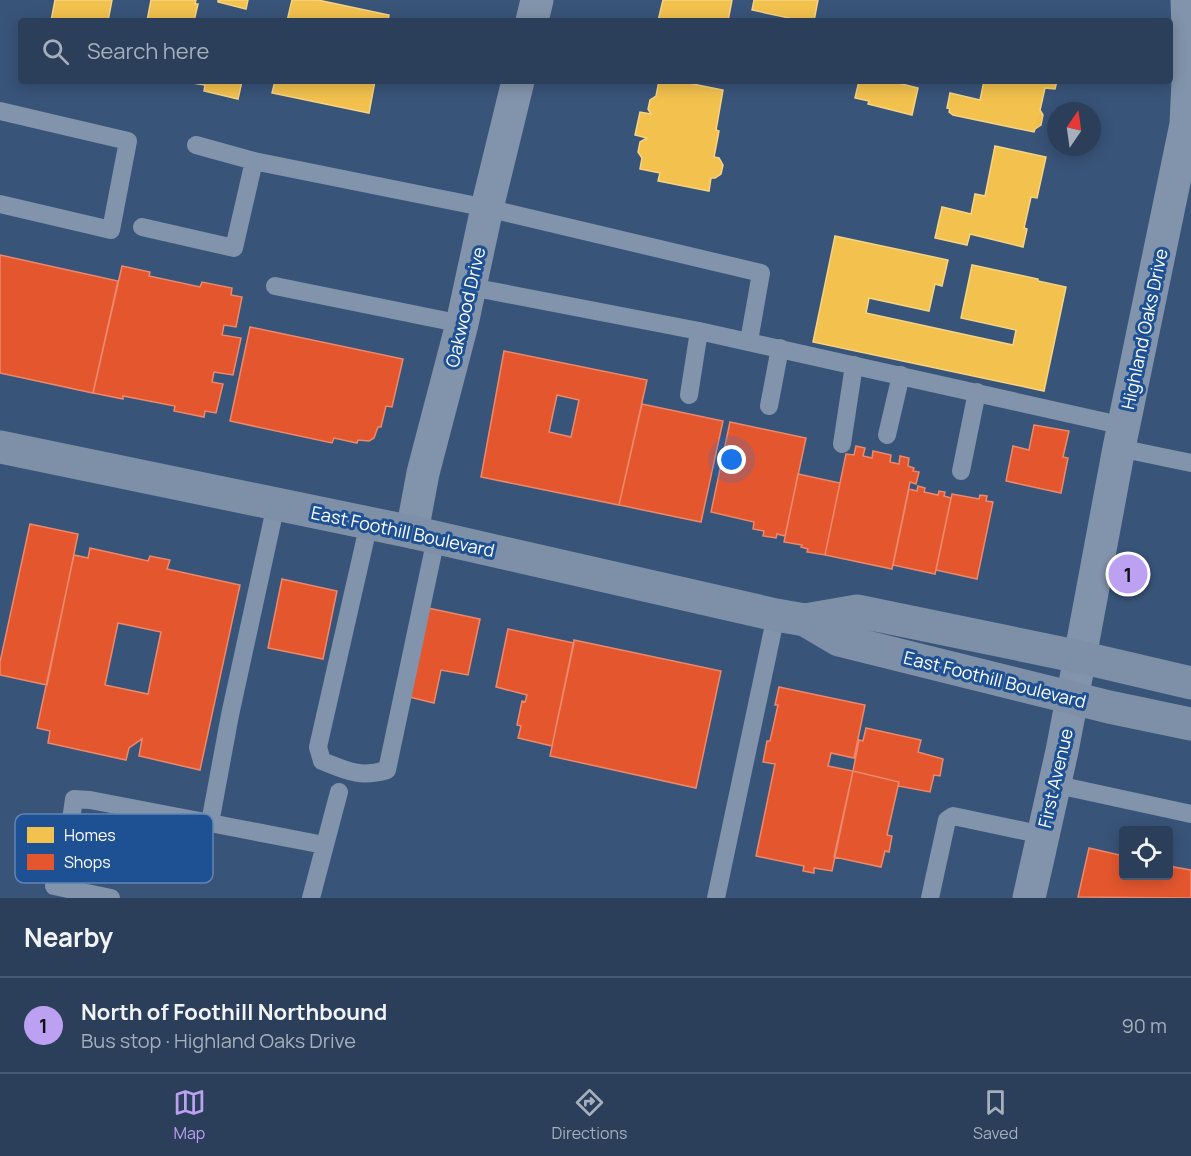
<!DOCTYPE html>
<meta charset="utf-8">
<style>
body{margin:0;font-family:Manrope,sans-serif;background:#374a64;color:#f1f3f6}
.controls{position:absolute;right:18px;bottom:18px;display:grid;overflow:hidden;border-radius:6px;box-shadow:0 3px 15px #0003}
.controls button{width:54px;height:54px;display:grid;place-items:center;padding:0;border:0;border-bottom:2px solid #475871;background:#2b3f5b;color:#f1f3f6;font:30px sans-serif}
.compass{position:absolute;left:1047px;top:102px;width:54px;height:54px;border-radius:50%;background:#2b3f5b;box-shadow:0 3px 15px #0003;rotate:13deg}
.you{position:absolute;left:732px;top:460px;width:21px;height:21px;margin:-15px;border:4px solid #fff;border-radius:50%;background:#1a73e8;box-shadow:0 0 0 9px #1a73e833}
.badge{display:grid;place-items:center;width:39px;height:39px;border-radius:50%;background:#bca0f2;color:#111;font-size:20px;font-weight:700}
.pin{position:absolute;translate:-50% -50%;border:3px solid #fff;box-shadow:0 2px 6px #0006}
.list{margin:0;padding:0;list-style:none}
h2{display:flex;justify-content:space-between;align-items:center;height:78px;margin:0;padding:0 24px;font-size:26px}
h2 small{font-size:20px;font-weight:400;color:#a6afbb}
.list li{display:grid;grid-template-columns:39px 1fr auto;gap:18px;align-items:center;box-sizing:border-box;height:96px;padding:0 24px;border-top:2px solid #475871}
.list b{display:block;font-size:22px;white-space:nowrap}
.list p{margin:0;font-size:20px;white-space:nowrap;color:#a6afbb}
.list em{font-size:20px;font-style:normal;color:#a6afbb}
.icon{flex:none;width:33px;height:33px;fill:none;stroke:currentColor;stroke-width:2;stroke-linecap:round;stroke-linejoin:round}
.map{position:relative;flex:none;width:1191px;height:898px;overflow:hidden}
.search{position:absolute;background:#2b3f5b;box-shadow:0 3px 15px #0003;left:18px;right:18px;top:18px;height:66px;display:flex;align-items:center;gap:15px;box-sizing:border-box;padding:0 21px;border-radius:6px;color:#a6afbb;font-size:22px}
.sheet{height:174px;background:#2b3f5b}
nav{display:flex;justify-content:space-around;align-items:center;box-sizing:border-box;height:84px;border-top:2px solid #475871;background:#2b3f5b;font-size:16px;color:#a6afbb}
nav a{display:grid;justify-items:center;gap:3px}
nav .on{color:#bca0f2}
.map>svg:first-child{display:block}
</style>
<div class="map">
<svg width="1191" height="898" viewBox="0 0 1191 898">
<rect width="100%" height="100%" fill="#395479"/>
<path fill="#f2c14e" stroke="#f6d483" stroke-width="1.5" d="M 55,0 L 112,0 L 108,21 L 51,21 Z
M 151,0 L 196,0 L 195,4 L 198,4 L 194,21 L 147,21 Z
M 218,0 L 248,0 L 246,9 L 218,2 Z
M 292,0 L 318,0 L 389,15 L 388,21 L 287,21 Z
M 663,0 L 732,0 L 728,21 L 658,21 Z
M 754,0 L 818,0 L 814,21 L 803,21 L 752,10 Z
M 193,81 L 242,81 L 238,99 L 204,91 L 205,85 L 193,83 Z
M 275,81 L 375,81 L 369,113 L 272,93 Z
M 659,81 L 678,81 L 723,90 L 716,130 L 719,131 L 714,157 L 719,158 L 723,165 L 721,174 L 715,178 L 711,178 L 709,191 L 658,181 L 660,173 L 640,169 L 642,158 L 638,152 L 640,142 L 647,138 L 635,135 L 640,112 L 651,114 L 648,109 L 650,100 L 656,96 Z
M 859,81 L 899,81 L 898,83 L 918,88 L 912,115 L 868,104 L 869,101 L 855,98 Z
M 984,81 L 1057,81 L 1055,89 L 1045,88 L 1040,110 L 1043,115 L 1041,125 L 1035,129 L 1034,132 L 953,115 L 949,112 L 950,109 L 947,108 L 950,93 L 980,100 Z
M 995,146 L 1046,157 L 1037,198 L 1031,197 L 1024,228 L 1027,229 L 1023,247 L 970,234 L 967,245 L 935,238 L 942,207 L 971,214 L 975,194 L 985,196 Z
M 835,236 L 948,260 L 942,286 L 935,284 L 929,311 L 869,298 L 866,313 L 1013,345 L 1016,330 L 961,318 L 972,265 L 1038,279 L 1038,281 L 1066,287 L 1044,391 L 813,342 Z"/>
<path fill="#e4572e" stroke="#ec896d" stroke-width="1.5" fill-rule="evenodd" d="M 0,255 L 118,281 L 93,393 L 0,373 Z
M 122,266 L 150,272 L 149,276 L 200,287 L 202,282 L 232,288 L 231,295 L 242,297 L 236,327 L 224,325 L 222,335 L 241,338 L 233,375 L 214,372 L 212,382 L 223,384 L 216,413 L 205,411 L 204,417 L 174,411 L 175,406 L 123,396 L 123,399 L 93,393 Z
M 250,327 L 403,359 L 392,407 L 386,406 L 381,427 L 378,427 L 374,438 L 369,441 L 358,440 L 357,443 L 334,438 L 332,443 L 230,421 Z
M 504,351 L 647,380 L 619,505 L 481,477 ZM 557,395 L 579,400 L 571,437 L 549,432 Z
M 642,404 L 723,421 L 701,522 L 619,505 Z
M 730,422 L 806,438 L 785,536 L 777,534 L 776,538 L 763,536 L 764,531 L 753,529 L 754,522 L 711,512 Z
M 1034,425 L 1069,431 L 1063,457 L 1068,458 L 1061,493 L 1006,481 L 1013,446 L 1029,450 Z
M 856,446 L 865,448 L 863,456 L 872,458 L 873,451 L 891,455 L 890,462 L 899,464 L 900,456 L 909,458 L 908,466 L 914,468 L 913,471 L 919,472 L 916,484 L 910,482 L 892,569 L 825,555 L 846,454 L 854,455 Z
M 798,474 L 840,483 L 825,555 L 807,552 L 808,549 L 801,547 L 802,545 L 784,542 Z
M 918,486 L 925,488 L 924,492 L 938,495 L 939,491 L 945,492 L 944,496 L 951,498 L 935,574 L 893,565 L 909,489 L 917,491 Z
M 952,494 L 979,499 L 980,495 L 987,496 L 986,501 L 993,502 L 977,579 L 936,570 Z
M 30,524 L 78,534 L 47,685 L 0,675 L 0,662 Z
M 90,548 L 148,561 L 150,556 L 170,560 L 167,569 L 240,585 L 200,770 L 139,756 L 142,739 L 129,748 L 126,760 L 48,743 L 50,731 L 37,728 L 74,555 L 88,558 ZM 118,623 L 161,632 L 148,694 L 105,685 Z
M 282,579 L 337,591 L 323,659 L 268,648 Z
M 428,608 L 480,619 L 468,675 L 441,670 L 434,703 L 409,697 Z
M 508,629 L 574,643 L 552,746 L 518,738 L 521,726 L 517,725 L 522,701 L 525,702 L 527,695 L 496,687 Z
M 574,640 L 721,671 L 696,788 L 550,756 Z
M 779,687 L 865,705 L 854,758 L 831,753 L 828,766 L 853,771 L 832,871 L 814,868 L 814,873 L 803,871 L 804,866 L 756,856 L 775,764 L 763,762 L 767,741 L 770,741 L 778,705 L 775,705 Z
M 866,728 L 921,740 L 918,752 L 943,759 L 940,776 L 934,775 L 930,792 L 898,786 L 899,782 L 853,771 L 859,740 L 863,741 Z
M 853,771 L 899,782 L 887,835 L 892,836 L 889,852 L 885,851 L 881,867 L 834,857 Z
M 1089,848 L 1124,856 L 1124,876 L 1168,876 L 1168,866 L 1191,870 L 1191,898 L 1078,897 Z"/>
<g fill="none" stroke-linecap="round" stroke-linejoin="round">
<path stroke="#8294ab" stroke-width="18" d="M 0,111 L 128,141 L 111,230 L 0,204
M 196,145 L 254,161
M 142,227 L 234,248 L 254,161 L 487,208 L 761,273 L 749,341
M 275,286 L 462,324
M 471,287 L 699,331 L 1124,426
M 689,395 L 699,331
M 769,406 L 780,348
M 887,435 L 901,375
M 842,444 L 854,365
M 1119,448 L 1191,463
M 961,471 L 977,392
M 369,523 L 318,747 L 322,761 C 347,771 360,778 387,770 L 436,538
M 1053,784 L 1191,814
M 210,823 L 324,845
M 111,898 L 54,886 L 71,820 L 74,799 L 90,800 L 210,823 L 230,715 L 276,504
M 311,898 L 339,792
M 716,898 L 776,615
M 930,898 L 947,820 L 953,816 L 1043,835"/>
<path stroke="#8294ab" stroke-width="33" d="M 532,21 L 537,0
M 412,532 L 423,473 L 462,324 L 487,208 L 518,81
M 1080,657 L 1119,448 L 1186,124 L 1189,60 L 1187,0"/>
<path stroke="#8294ab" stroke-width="33" d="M 1029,898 L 1062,751 L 1080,657"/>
<path stroke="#7d90a8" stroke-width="33" d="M 0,447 L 412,532 L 776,615 L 805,620 L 857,611 L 1080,657 L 1191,683
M 805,620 L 839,640 L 1109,707 L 1191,724"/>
</g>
<g text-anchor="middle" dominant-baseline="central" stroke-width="6" stroke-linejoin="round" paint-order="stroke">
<g font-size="18" fill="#fff" stroke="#1e5094">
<text transform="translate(465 307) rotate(-77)">Oakwood Drive</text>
<text transform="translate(1144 329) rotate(-78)">Highland Oaks Drive</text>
<text transform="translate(403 531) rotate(12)">East Foothill Boulevard</text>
<text transform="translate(995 679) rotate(14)">East Foothill Boulevard</text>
<text transform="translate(1055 778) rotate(-77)">First Avenue</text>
</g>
</g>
<rect x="15" y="814" width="198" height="69" rx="9" fill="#1e5094" stroke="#6284b4" stroke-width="1.5"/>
<rect x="27" y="827" width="27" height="16" fill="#f2c14e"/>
<rect x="27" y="854" width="27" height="16" fill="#e4572e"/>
<g font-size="16" fill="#fff">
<text x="64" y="841">Homes</text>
<text x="64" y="868">Shops</text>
</g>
</svg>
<div class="controls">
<button><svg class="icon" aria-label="locate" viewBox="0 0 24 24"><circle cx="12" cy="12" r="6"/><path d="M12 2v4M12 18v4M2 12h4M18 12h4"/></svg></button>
</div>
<svg class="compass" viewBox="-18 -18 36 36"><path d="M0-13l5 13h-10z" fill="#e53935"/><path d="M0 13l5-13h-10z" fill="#a6afbb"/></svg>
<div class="you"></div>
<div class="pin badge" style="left:1128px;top:574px">1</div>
<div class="search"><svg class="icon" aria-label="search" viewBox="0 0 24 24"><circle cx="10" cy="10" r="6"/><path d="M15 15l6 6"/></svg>Search here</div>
</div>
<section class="sheet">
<h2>Nearby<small></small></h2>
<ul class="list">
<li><span class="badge">1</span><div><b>North of Foothill Northbound</b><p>Bus stop · Highland Oaks Drive</p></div><em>90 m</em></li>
</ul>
</section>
<nav>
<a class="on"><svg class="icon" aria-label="map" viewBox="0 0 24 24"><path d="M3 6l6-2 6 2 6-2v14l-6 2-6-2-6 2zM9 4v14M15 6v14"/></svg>Map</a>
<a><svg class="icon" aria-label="directions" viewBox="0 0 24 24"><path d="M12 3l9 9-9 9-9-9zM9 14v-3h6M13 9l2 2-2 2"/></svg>Directions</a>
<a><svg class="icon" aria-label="saved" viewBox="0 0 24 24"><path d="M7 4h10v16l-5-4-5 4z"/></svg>Saved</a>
</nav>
